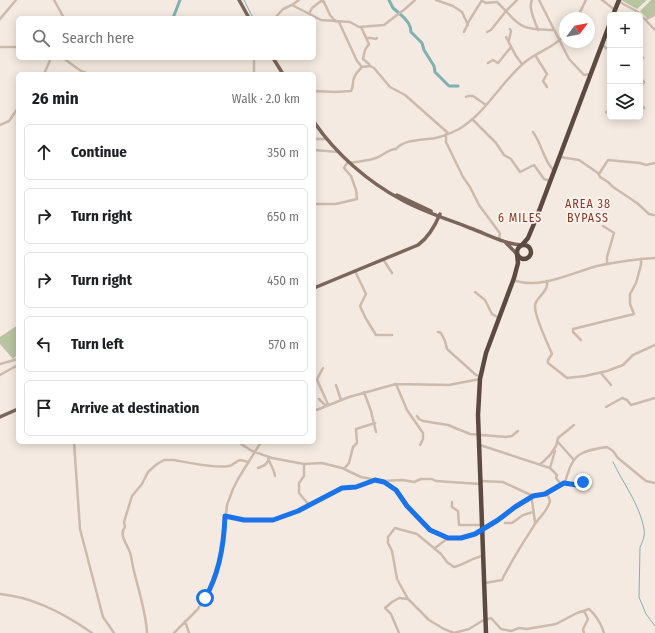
<!DOCTYPE html>
<meta charset="utf-8">
<style>
body{margin:0;font-family:"Fira Sans Condensed",sans-serif;background:#f2f2f2;color:#202124}
.controls{position:absolute;right:12px;top:12px;display:grid;overflow:hidden;border-radius:6px;box-shadow:0 2px 10px #0003}
.controls button{width:36px;height:36px;display:grid;place-items:center;padding:0;border:0;border-bottom:1px solid #e0e0e0;background:#fff;color:#202124;font:20px sans-serif}
.compass{position:absolute;left:559px;top:12px;width:36px;height:36px;border-radius:50%;background:#fff;box-shadow:0 2px 10px #0003;rotate:58deg}
.stop{position:absolute;width:12px;height:12px;margin:-9px;border:3px solid #1a73e8;border-radius:50%;background:#fff}
.stop.end{background:#1a73e8;border-color:#fff;box-shadow:0 1px 4px #0008}
.list{margin:0;padding:0;list-style:none}
h2{display:flex;justify-content:space-between;align-items:center;height:52px;margin:0;padding:0 16px;font-size:17px}
h2 small{font-size:13px;font-weight:400;color:#757577}
.list li{display:grid;grid-template-columns:26px 1fr auto;gap:12px;align-items:center;box-sizing:border-box;height:56px;margin:0 8px 8px;padding:0 8px;border:1px solid #e0e0e0;border-radius:6px}
.list b{display:block;font-size:15px;white-space:nowrap}
.list em{font-size:13px;font-style:normal;color:#757577}
.icon{flex:none;width:22px;height:22px;fill:none;stroke:currentColor;stroke-width:2;stroke-linecap:round;stroke-linejoin:round}
.map{position:relative;flex:none;width:655px;height:633px;overflow:hidden}
.search{position:absolute;background:#fff;box-shadow:0 2px 10px #0003;left:16px;top:16px;width:300px;height:44px;display:flex;align-items:center;gap:10px;box-sizing:border-box;padding:0 14px;border-radius:6px;color:#757577;font-size:15px}
.panel{position:absolute;background:#fff;box-shadow:0 2px 10px #0003;left:16px;top:72px;width:300px;height:372px;border-radius:6px}
.map>svg:first-child{display:block}
</style>
<div class="map">
<svg width="655" height="633" viewBox="0 0 655 633">
<rect width="100%" height="100%" fill="#f4eae1"/>
<path fill="#b9c4a0" d="M 621,0 L 647,0 L 637,9 Z
M 651,0 L 655,0 L 655,14 L 647,18 L 640,11 Z
M 18,325 L 18,354 L 13,359 L 0,344 L 0,337 Z"/>
<g fill="none" stroke-linecap="round" stroke-linejoin="round">
<path stroke="#7fb1b1" stroke-width="1" d="M 244,0 L 253,18
M 613,462 C 623,483 640,505 644,529 C 645,536 643,541 640,547 L 639,597 L 646,614 L 655,626"/>
<path stroke="#7fb1b1" stroke-width="3" d="M 389,0 L 393,8 L 399,13
M 400,14 C 405,18 411,25 411,32 L 422,43 L 424,50 L 434,66 L 435,72 L 449,86 L 458,86
M 173,18 L 180,0"/>
<path stroke="#cdbaac" stroke-width="2.5" d="M 54,0 L 64,18
M 323,0 L 330,15 L 336,22
M 436,0 L 453,6 L 462,12 L 468,25
M 532,0 C 528,8 535,21 538,30
M 539,0 L 569,59 L 584,75 L 590,74
M 602,0 L 615,10
M 482,1 L 486,3 L 497,2 L 506,11 L 517,0
M 618,1 L 638,12 L 655,30
M 292,5 L 299,0
M 309,14 L 312,8 L 321,1 L 323,2
M 275,18 L 283,9 L 292,5 L 321,20 L 350,22 L 359,27 L 384,25 L 405,9 L 415,0
M 577,18 L 586,0
M 0,19 L 16,0
M 646,19 L 655,15
M 339,22 L 357,61 L 362,67
M 361,27 L 369,44 L 365,50 L 363,59 L 369,64 L 370,66
M 464,32 L 469,21 L 482,0
M 487,32 L 491,30 L 506,11 C 523,31 529,29 553,30
M 506,37 L 516,56 L 522,64
M 367,38 L 371,38 L 376,39 L 377,38
M 509,40 L 511,31 L 510,29
M 602,45 L 610,51
M 0,47 L 18,47
M 535,55 L 547,74 L 543,81 L 547,87
M 640,55 L 643,58
M 63,58 L 81,71 L 89,74
M 488,63 L 493,60 L 498,63 L 511,47
M 44,74 L 51,58
M 254,74 L 254,58
M 640,78 L 644,82 L 640,89
M 314,91 L 336,92 L 351,91 C 354,86 352,83 354,78 C 355,74 358,71 362,67 L 370,66 L 374,68 L 390,87 L 405,95 L 448,133
M 466,97 L 468,96 L 473,96 L 486,105
M 640,104 L 644,108
M 610,110 L 606,112 L 610,115
M 472,119 L 496,143 L 504,155 L 511,159 L 520,172 L 534,165 L 544,179 L 550,181
M 0,125 L 9,121 L 18,108
M 533,132 C 542,144 543,160 554,171
M 446,134 L 446,142 L 463,177 L 470,187 L 479,205 L 499,232 L 500,234 L 499,239
M 314,139 L 327,139
M 314,150 L 338,152
M 560,157 L 579,160 L 598,173 L 600,177 L 608,182 L 613,187 L 637,203 L 649,214 L 654,215
M 599,174 L 608,160 L 640,163 L 646,165 L 655,163
M 314,204 L 336,204 L 357,199 L 356,190 L 351,176 L 344,168 L 347,163 C 357,162 367,161 376,158 C 383,156 388,149 396,149 C 402,141 417,140 427,139 C 436,139 450,134 459,129 C 486,113 501,82 525,62 C 537,52 555,47 565,35
M 603,226 L 614,233 L 607,257 L 607,264
M 383,259 L 392,273
M 355,271 L 366,294 L 360,306 L 365,317 L 376,335 L 392,335
M 513,280 C 540,290 571,273 597,266 C 616,262 636,259 655,258
M 547,281 C 549,293 535,297 535,306 C 535,318 547,342 552,354 L 548,360 L 548,363 L 567,378 L 585,376 L 607,371 L 623,365 L 633,355 L 655,345
M 475,292 L 485,300 L 492,314 L 499,318
M 438,332 L 441,333 L 445,341 L 447,349 L 476,375 L 480,376
M 581,340 L 573,332 L 573,329 L 634,314 L 630,304 L 630,294 L 636,283 L 641,265 L 641,259
M 0,364 L 18,359
M 323,368 L 317,379 C 320,388 325,396 328,405
M 601,373 L 611,385
M 0,375 L 18,365
M 396,384 L 407,410 L 423,433 L 423,439 L 420,445
M 336,385 L 341,400
M 364,392 L 371,411 L 376,432
M 319,399 L 326,406
M 606,407 L 622,398 L 627,400 L 631,405 L 655,398
M 314,411 L 349,397 L 396,384 L 449,385 L 480,379
M 417,416 L 419,419 L 423,421 L 448,425 L 470,434 L 506,437 L 512,436 L 518,431
M 74,442 L 80,529 L 103,617 L 114,633
M 238,442 L 252,451 L 272,458 L 304,464 L 322,463 L 342,468 L 361,477 L 382,481 L 396,490 L 407,506 L 430,530 L 448,538 L 461,538 L 475,534 L 498,520 L 515,507 L 533,496
M 558,442 L 573,459
M 480,445 L 550,468 L 557,475 L 556,478 L 560,483 L 559,486
M 268,457 C 269,463 275,471 275,476
M 304,464 L 304,476 L 299,483 L 299,493 L 309,505
M 540,464 L 543,462 L 550,455 L 556,446 L 558,438 L 574,425
M 258,468 L 265,465 L 268,461
M 550,468 L 555,451
M 344,469 L 349,463 L 353,447 L 357,443 L 356,429 L 375,423
M 382,481 L 403,480 L 414,482 L 421,479 L 432,479 L 436,481 L 480,484
M 481,481 L 503,482 L 533,496 L 545,494 L 565,483 C 572,454 579,451 607,447 L 613,451 L 618,458 L 646,481 L 655,483
M 564,483 C 571,486 577,485 583,483 L 581,476
M 531,497 C 532,498 535,522 535,523
M 452,502 L 452,507 L 458,511 L 459,525 L 482,525
M 225,516 L 244,520 L 273,520 L 303,508 L 342,488 L 356,487 L 374,480
M 505,523 L 512,523 L 523,515 L 533,512
M 435,548 L 448,538
M 485,583 L 502,580 C 511,561 523,543 535,524 C 540,516 548,511 550,501 L 547,493
M 0,594 C 34,597 65,614 92,633
M 408,599 L 397,579 L 392,551 L 388,543 L 388,537 L 395,528 L 417,534 L 441,554 L 447,562 L 454,567 C 464,565 473,557 483,556
M 185,621 L 189,633
M 147,633 C 146,612 139,592 134,571 C 132,565 132,556 129,550 C 126,543 119,534 125,527 L 124,522 L 132,496 L 142,484 L 148,472 L 157,464 L 164,460 L 173,460 C 187,462 216,469 229,466 C 238,464 235,457 248,462
M 174,633 L 198,609 L 210,587 L 222,551 L 227,505 L 233,489 L 238,479 L 261,442
M 399,633 L 391,614 L 385,608 L 392,602 L 399,598 L 408,599 L 429,620 L 444,629 L 454,633 L 469,629 L 482,621 L 491,618 L 501,629 L 511,631 L 519,628 L 527,629 L 556,624 L 577,613 L 589,609 C 595,614 602,625 604,633
M 584,633 L 583,629 L 588,619 L 584,611"/>
<path stroke="#7c665c" stroke-width="3.5" d="M 239,0 L 249,18
M 273,58 L 283,74
M 314,122 C 336,154 368,182 402,200 C 424,212 447,219 470,228 C 487,234 504,244 522,245
M 397,195 L 431,211
M 506,243 L 517,254
M 314,288 L 418,245 C 429,237 435,226 440,214
M 0,417 L 18,409"/>
<path stroke="#5c4942" stroke-width="4.5" d="M 613,15 L 619,0
M 522,245 L 528,238 L 536,219 L 610,23
M517 252a7 7 0 1 1 14 0a7 7 0 1 1-14 0Z
M 486,633 L 478,415 L 480,379 L 486,353 L 514,278 L 518,263 L 517,254"/>
</g>
<g fill="none" stroke-linecap="round" stroke-linejoin="round">
<path stroke="#1a73e8" stroke-width="5" d="M 205,598 C 220,573 224,544 225,516 L 244,520 L 273,520 L 298,511 L 342,488 L 356,487 L 375,480 L 384,482 L 396,490 L 407,506 L 430,530 L 448,538 L 461,538 L 475,534 L 498,520 L 515,507 L 533,496 L 545,494 L 564,483 L 577,485 L 583,482"/>
</g>
<g text-anchor="middle" dominant-baseline="central" stroke-width="3.5" stroke-linejoin="round" paint-order="stroke">
<g font-size="12" letter-spacing="1" fill="#8b3923" stroke="#fbf4ee">
<text x="588" y="204">AREA 38<tspan x="588" dy="14">BYPASS</tspan></text>
<text x="520" y="218">6 MILES</text>
</g>
</g>
</svg>
<div class="controls">
<button>+</button>
<button>−</button>
<button><svg class="icon" aria-label="layers" viewBox="0 0 24 24"><path d="M12 4l9 5-9 5-9-5zM3 14l9 5 9-5"/></svg></button>
</div>
<svg class="compass" viewBox="-18 -18 36 36"><path d="M0-13l5 13h-10z" fill="#e53935"/><path d="M0 13l5-13h-10z" fill="#757577"/></svg>
<div class="stop" style="left:205px;top:598px"></div>
<div class="stop end" style="left:583px;top:482px"></div>
<div class="search"><svg class="icon" aria-label="search" viewBox="0 0 24 24"><circle cx="10" cy="10" r="6"/><path d="M15 15l6 6"/></svg>Search here</div>
<section class="panel">
<h2>26 min<small>Walk · 2.0 km</small></h2>
<ul class="list">
<li><svg class="icon" aria-label="ahead" viewBox="0 0 24 24"><path d="M12 20V5M6 11l6-6 6 6"/></svg><div><b>Continue</b></div><em>350 m</em></li>
<li><svg class="icon" aria-label="right" viewBox="0 0 24 24"><path d="M7 20v-9h11M14 6l5 5-5 5"/></svg><div><b>Turn right</b></div><em>650 m</em></li>
<li><svg class="icon" aria-label="right" viewBox="0 0 24 24"><path d="M7 20v-9h11M14 6l5 5-5 5"/></svg><div><b>Turn right</b></div><em>450 m</em></li>
<li><svg class="icon" aria-label="left" viewBox="0 0 24 24"><path d="M17 20v-9H6M10 6l-5 5 5 5"/></svg><div><b>Turn left</b></div><em>570 m</em></li>
<li><svg class="icon" aria-label="arrive" viewBox="0 0 24 24"><path d="M6 21V4h12l-3 4 3 4H6"/></svg><div><b>Arrive at destination</b></div></li>
</ul>
</section>
</div>
